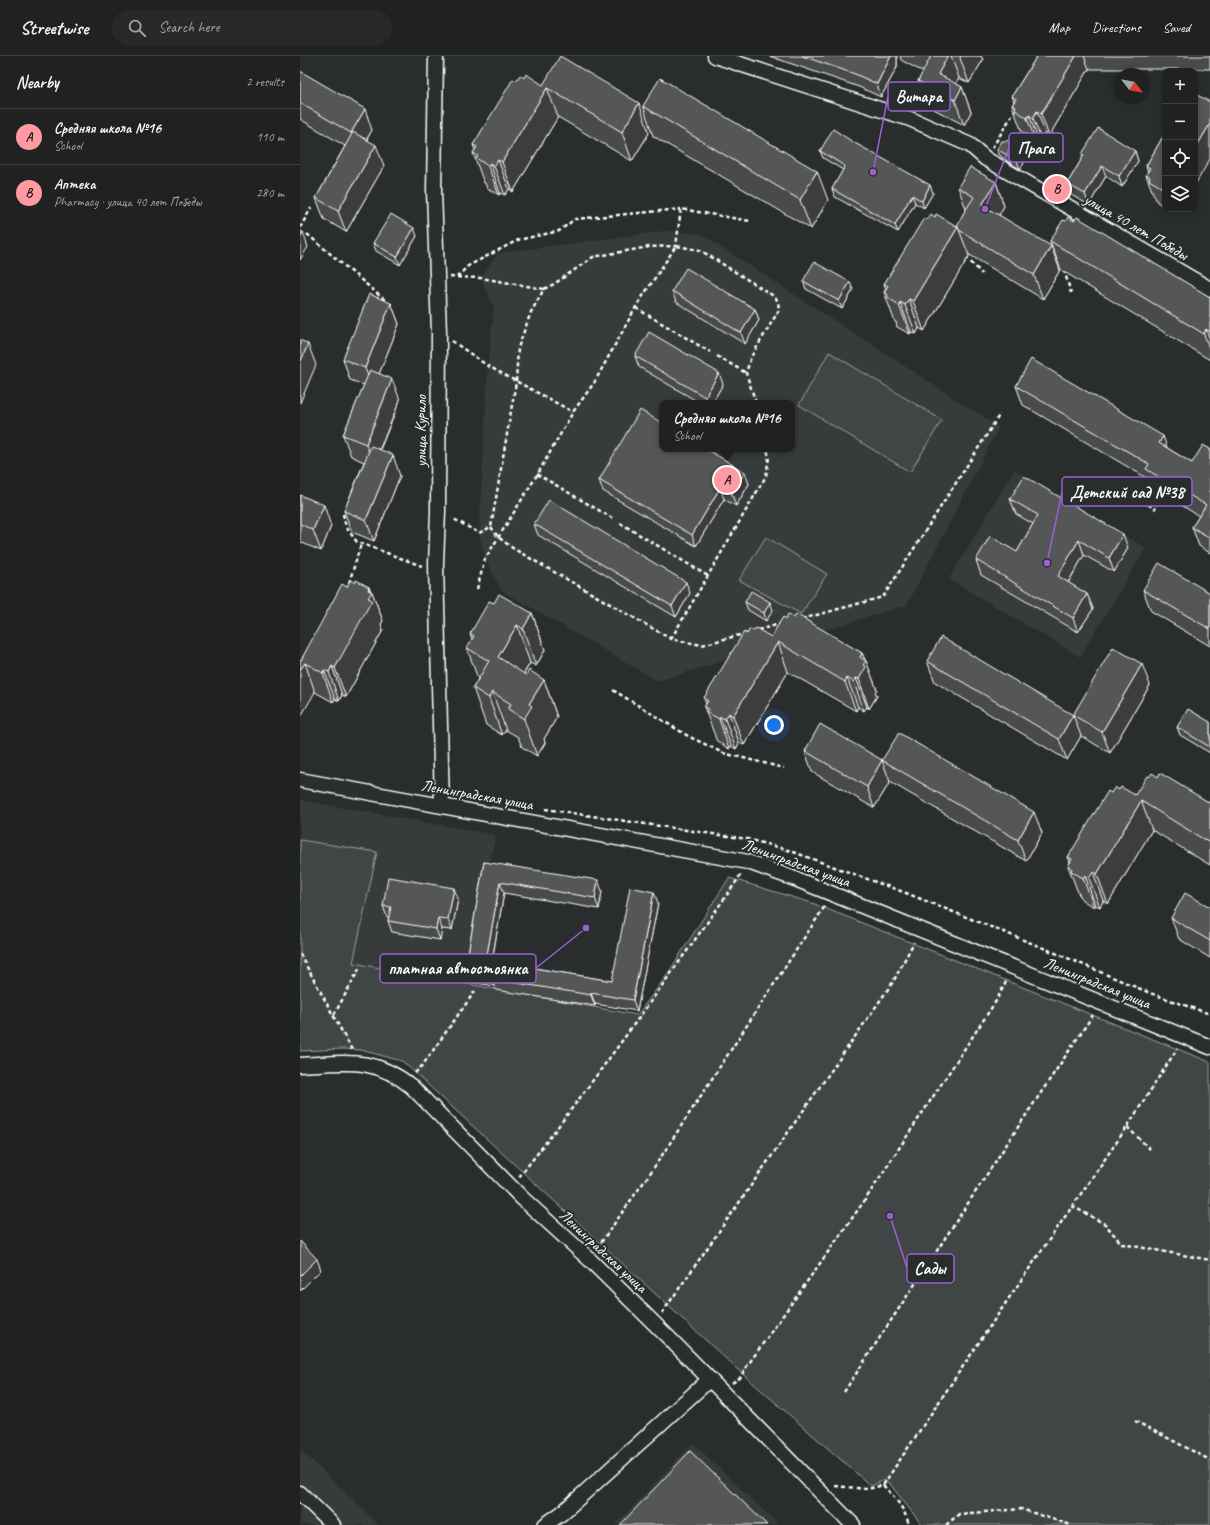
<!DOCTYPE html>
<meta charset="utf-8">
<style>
body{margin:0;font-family:Caveat,sans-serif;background:#282a2a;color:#f1f3f6}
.controls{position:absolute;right:12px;top:12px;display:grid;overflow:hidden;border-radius:8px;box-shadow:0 2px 6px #0003}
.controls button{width:36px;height:36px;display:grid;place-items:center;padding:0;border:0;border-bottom:1px solid #3d3f40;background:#202222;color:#f1f3f6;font:20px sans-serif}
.compass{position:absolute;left:814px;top:12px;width:36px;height:36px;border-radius:50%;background:#202222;box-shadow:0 2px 6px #0003;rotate:121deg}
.you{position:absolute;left:474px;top:669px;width:14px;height:14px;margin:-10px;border:3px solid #fff;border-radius:50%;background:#1a73e8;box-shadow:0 0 0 6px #1a73e833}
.badge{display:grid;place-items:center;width:26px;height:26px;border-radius:50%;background:#ff9aa2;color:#111;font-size:13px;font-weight:700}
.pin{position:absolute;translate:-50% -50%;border:2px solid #fff;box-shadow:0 1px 4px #0006}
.popup{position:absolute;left:359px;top:344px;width:136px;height:52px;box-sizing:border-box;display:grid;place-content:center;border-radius:8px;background:#202222;filter:drop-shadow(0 1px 3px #0005);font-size:13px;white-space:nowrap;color:#a2a4a5}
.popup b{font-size:15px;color:#f1f3f6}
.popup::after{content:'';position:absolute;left:50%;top:100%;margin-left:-8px;border:8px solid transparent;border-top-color:#202222}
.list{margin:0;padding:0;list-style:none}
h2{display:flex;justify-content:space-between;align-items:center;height:52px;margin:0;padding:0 16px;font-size:17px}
h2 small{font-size:13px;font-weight:400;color:#a2a4a5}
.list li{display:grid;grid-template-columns:26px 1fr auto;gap:12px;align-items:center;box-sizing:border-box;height:56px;padding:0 16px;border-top:1px solid #3d3f40}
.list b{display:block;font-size:15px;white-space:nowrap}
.list p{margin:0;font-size:13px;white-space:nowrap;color:#a2a4a5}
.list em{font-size:13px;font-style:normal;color:#a2a4a5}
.icon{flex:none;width:22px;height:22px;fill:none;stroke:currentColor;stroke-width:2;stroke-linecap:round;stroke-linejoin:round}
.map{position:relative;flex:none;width:910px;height:1469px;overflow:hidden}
header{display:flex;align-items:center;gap:24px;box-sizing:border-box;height:56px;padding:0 20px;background:#202222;border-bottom:1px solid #3d3f40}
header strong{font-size:19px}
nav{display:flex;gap:22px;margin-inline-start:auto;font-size:14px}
.search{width:280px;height:36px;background:#282a2a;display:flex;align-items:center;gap:10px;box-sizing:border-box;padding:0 14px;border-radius:22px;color:#a2a4a5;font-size:15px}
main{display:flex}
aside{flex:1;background:#202222}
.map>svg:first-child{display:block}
</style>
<header>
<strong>Streetwise</strong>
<div class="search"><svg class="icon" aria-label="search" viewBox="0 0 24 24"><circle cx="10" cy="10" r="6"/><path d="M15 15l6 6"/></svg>Search here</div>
<nav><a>Map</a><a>Directions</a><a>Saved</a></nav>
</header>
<main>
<aside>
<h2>Nearby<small>2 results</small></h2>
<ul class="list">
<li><span class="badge">A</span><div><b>Средняя школа №16</b><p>School</p></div><em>110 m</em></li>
<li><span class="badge">B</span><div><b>Аптека</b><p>Pharmacy · улица 40 лет Победы</p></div><em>280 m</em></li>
</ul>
</aside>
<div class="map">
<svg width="910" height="1469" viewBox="0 0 910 1469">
<rect width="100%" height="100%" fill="#2a2d2e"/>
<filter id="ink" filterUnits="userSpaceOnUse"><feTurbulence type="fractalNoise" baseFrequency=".025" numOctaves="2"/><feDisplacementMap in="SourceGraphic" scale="8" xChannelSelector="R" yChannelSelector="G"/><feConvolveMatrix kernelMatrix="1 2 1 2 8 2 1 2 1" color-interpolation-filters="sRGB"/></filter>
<g filter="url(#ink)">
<path fill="#373a3b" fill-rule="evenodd" d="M 366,175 L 401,178 L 699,371 L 607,549 L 358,625 L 201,534 L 185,503 L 179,477 L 188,310 L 194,251 L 181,222 L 198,197 ZM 362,347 L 492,347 L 492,393 L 362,393 Z
M 714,414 L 846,492 L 780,601 L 649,523 Z
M 0,744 L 196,779 L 163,928 L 53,907 L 77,796 L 0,784 Z
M 393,1387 L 479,1469 L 315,1469 Z
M 0,1393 L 79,1469 L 0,1469 Z"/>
<path fill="#414445" stroke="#a0a2a2" d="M 529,296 L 642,364 L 610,416 L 499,349 Z
M 466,481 L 527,518 L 501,558 L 439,524 Z
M 0,784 L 77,796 L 53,907 L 337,959 L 365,922 L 429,822 L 512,847 L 910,1006 L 910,1469 L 622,1469 L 590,1428 L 584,1424 L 571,1430 L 437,1313 L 102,1005 L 61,994 L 43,993 L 0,995 Z"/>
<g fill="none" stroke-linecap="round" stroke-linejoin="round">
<g stroke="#fff" stroke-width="17">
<path id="minor" d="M 136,0 L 134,135 L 139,276 L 138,455 L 136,508 L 142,749
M 415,0 L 610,63 L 670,89 L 686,103 L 910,233
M 0,724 L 448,806 L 498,824 L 910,991
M 0,1009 C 46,1007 74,1000 112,1031 L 222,1142 L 289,1203 L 370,1283 L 553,1469
M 0,1437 L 33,1469
M 245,1469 L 262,1457 L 410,1323"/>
</g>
<path stroke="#fff" stroke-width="2.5" stroke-dasharray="4 3" stroke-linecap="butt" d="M 692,92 L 716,53
M 0,172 L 11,152
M 7,178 L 86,245
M 666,201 L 682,218
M 764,214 L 771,237
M 150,221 L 181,222 L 244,233 L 231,256 L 218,292 L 216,326 L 191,471 L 179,477 L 152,462
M 157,221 L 168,210 L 218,184 L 259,175 L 275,163 L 381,153
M 244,233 L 254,228 L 293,201 L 349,191 L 376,190 L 381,153 L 450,165
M 336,252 L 410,296
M 152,285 L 188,310 L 273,356
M 417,300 L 446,317
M 237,418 L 312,462
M 842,445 L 856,453
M 43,458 L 46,471 L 57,486 L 122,510
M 320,467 L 408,520
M 191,471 L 198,481 L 214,493 L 371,583 L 402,589 L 451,576
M 49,527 L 61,488
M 177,533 L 185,503 L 237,419 L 273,356 L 294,327 L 337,249 L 376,190 L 400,194 L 472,239 L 478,245 L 479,254 L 451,301 L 446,317 L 456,347
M 502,563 L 583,541 L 700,358
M 458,574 L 480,568
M 371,583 L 466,420 L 469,401 L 467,393
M 313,634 L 388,680 L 423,697 L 484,712
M 245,753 L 447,783 L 485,793 L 606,837 L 746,893 L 850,937 L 910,958
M 0,898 L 52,994
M 34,959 L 59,913
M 115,1017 L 122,1010 L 175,935
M 827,1071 L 852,1095
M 219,1121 C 294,1026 364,927 434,829 L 441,818
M 772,1150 L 805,1168 L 822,1188 L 910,1204
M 297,1192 L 353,1113 L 525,850
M 362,1257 L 593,926 L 614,886
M 432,1327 L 440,1322 L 447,1310 L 565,1144 L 696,945 L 707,924
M 544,1336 L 724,1062 L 793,959
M 835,1365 L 910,1404
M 583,1429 C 595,1442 604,1451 609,1469
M 535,1430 L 568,1433 L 583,1429 L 711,1239 L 827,1071 L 877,993
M 646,1469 L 659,1458 L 721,1453 L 771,1469"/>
<use href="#minor" stroke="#2a2d2e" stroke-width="14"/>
</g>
<path fill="#494b4c" stroke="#fff" d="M 469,0 L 597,0 L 597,11 L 581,41 L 559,31 Z
M 600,0 L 681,0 L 683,4 L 669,27 L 659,22 L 656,28 L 662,31 L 671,56 L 664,69 L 628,50 L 618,25 L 623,16 L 601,4 Z
M 737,0 L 910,0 L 910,13 L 789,13 L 749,80 L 745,77 L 741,83 L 737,81 L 735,83 L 722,76 L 712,49 L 714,46 L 712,40 Z
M 0,15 L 72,74 L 67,83 L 84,110 L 46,176 L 24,163 L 16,142 L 45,90 L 0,63 Z
M 216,25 L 243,29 L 349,77 L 332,105 L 258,61 L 213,136 L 209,133 L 205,139 L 200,137 L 199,139 L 187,132 L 185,127 L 184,127 L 173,97 L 175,94 L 173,89 Z
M 343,50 L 528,144 L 511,173 L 353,80 Z
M 865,77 L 865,150 L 857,146 L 855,141 L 854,140 L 846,119 L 848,116 L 846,110 Z
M 727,84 L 730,92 L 726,98 L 728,101 L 720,113 L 700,100 L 697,93 Z
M 520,95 L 633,137 L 624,152 L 615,147 L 598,176 L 535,141 L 532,133 L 543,114 L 523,102 Z
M 835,95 L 838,105 L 822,131 L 806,120 L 789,149 L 771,139 L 767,128 L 783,101 L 782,98 Z
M 696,126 L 704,150 L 699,159 L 760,214 L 743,243 L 668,198 L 669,200 L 624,275 L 619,272 L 616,278 L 611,276 L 610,278 L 597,271 L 596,266 L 595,266 L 584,236 L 586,233 L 584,228 L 627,164 L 635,161 L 657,170 L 666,153 L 658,131 Z
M 766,165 L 910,241 L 910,304 L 761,214 L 750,185 Z
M 117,180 L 100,209 L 76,195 L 73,187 Z
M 503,225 L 553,234 L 542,253 L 506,233 Z
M 372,235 L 455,253 L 459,264 L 445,288 L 376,246 Z
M 91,247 L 99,268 L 79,318 L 100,344 L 80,394 L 100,420 L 74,485 L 52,476 L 44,455 L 64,406 L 51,400 L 43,379 L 64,329 L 50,324 L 43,303 Z
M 335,300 L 423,328 L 412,347 L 400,347 L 339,311 Z
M 716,330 L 867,392 L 892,407 L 910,393 L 910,497 L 899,490 L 892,471 L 899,460 L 853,432 L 850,424 L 723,349 Z
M 299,424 L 449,428 L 436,450 L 424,443 L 396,490 L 303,435 Z
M 0,439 L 31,470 L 21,495 L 0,486 Z
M 710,443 L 828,492 L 814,516 L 784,499 L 768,527 L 787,538 L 793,553 L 778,576 L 681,519 L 676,504 L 717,496 L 733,468 L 716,458 Z
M 234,468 L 390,537 L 376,561 L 238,479 Z
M 55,527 L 69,531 L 71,535 L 72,536 L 83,565 L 81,568 L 83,574 L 46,641 L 42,639 L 39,645 L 35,643 L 33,646 L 15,636 L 1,604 L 47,531 Z
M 843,534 L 910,537 L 910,590 L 851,555 Z
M 445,546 L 473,554 L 466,565 L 448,554 Z
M 194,547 L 232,557 L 245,594 L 236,610 L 230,607 L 224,618 L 226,619 L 244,624 L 257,661 L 244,683 L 245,687 L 237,700 L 222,691 L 218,681 L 206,674 L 202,679 L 186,669 L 173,632 L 178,623 L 167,592 L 172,583 L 170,578 Z
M 494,562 L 562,597 L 565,604 L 566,605 L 577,634 L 575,636 L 577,640 L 569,653 L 567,651 L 564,655 L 558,651 L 556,655 L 488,616 L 444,689 L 439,687 L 436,693 L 431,690 L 429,693 L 417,685 L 415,681 L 415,680 L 404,651 L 406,648 L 404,642 L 447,578 L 454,575 L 471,581 L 486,563 Z
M 627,605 L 773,659 L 850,629 L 810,697 L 781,680 L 767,704 L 635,626 Z
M 910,666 L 910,697 L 880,679 L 877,671 Z
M 505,695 L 582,704 L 742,777 L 726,805 L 590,726 L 574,752 L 512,716 Z
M 849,721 L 858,721 L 910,747 L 910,809 L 852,774 L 808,848 L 803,845 L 800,851 L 795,849 L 794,851 L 782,844 L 780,839 L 779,839 L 768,810 L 770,806 L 768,801 L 811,737 L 819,734 L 835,739 Z
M 184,806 L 302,835 L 299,853 L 204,837 L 192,905 L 312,925 L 358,847 L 337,955 L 295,948 L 295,950 L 196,934 L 195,930 L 169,926 L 165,915 Z
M 158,843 L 152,874 L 142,873 L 140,884 L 92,876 L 88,865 L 89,861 L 87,861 L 83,850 Z
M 910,851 L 910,902 L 879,883 L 871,862 Z"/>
<path fill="#3c3d3e" stroke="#fff" d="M 591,0 L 597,0 L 597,11 L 581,41 L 577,28 Z
M 648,0 L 651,0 L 659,22 L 649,40 L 638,18 Z
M 661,0 L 681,0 L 683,4 L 669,27 L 660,2 Z
M 776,0 L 784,0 L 789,13 L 749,80 L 741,58 Z
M 662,31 L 671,56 L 664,69 L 655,44 Z
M 247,32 L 258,61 L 213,136 L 202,106 Z
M 339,47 L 349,77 L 332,105 L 322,76 Z
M 65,53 L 72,74 L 58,98 L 51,77 Z
M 737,55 L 745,77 L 741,83 L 733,62 Z
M 729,59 L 737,81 L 735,83 L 727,62 Z
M 910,68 L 910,103 L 895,129 L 895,93 Z
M 727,84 L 730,92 L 726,98 L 728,101 L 720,113 L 717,105 L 722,92 Z
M 76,89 L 84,110 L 46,176 L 38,155 Z
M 835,95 L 838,105 L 822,131 L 819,120 Z
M 198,104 L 209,133 L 205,139 L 194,110 Z
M 190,107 L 200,137 L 199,139 L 188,110 Z
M 802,110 L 806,120 L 789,149 L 785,138 Z
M 517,115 L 528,144 L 511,173 L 500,144 Z
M 696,126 L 704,150 L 691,173 L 682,149 Z
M 863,128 L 865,134 L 865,141 L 861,131 Z
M 630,129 L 633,137 L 624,152 L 622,145 Z
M 612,139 L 615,147 L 598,176 L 595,169 Z
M 658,171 L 669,200 L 624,275 L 613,245 Z
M 114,172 L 117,180 L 100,209 L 97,201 Z
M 3,176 L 8,191 L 0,204 L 0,181 Z
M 751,190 L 760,214 L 743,243 L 734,219 Z
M 550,226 L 553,234 L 542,253 L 539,245 Z
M 609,243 L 619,272 L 616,278 L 605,249 Z
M 600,246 L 611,276 L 610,278 L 599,249 Z
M 91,247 L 99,268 L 73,333 L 65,312 Z
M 455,253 L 459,264 L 445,288 L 441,277 Z
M 906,273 L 910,284 L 910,295 L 904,278 Z
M 8,288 L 16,309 L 0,347 L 0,307 Z
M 419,317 L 423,328 L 412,347 L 407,347 L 405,341 Z
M 92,323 L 100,344 L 73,409 L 66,388 Z
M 863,380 L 870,400 L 859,387 Z
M 93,399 L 100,420 L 74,485 L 66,464 Z
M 445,416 L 449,428 L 436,450 L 432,438 Z
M 420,432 L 424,443 L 396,490 L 392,479 Z
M 24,449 L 31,470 L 21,495 L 13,474 Z
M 823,478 L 828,492 L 814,516 L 809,502 Z
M 779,484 L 784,499 L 763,535 L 758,520 Z
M 386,526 L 390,537 L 376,561 L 372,550 Z
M 69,531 L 71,537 L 72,536 L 83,565 L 81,568 L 83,574 L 46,641 L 35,612 L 68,542 L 68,534 Z
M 787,538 L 793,553 L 778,576 L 773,562 Z
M 470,546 L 473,554 L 466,565 L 464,557 Z
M 232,557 L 245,594 L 236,610 L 223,573 Z
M 217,569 L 230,607 L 211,639 L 198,601 Z
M 478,586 L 488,616 L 444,689 L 433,660 Z
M 562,597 L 566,606 L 566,605 L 577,634 L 575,636 L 577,640 L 569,653 L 559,623 L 560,601 Z
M 5,607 L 15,636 L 0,662 L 0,614 Z
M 842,608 L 850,629 L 810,697 L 802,676 Z
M 32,610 L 42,639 L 39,645 L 29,616 Z
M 24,614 L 35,643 L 33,646 L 23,617 Z
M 547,622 L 558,651 L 556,655 L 545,626 Z
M 556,622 L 567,651 L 564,655 L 554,626 Z
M 244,624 L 257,661 L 244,683 L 245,687 L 237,700 L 224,663 L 229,648 Z
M 192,636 L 206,674 L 202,679 L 189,642 Z
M 429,657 L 439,687 L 436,693 L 425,663 Z
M 773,659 L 781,680 L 767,704 L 759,683 Z
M 420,661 L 431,690 L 429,693 L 419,663 Z
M 582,704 L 590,726 L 574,752 L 567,731 Z
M 841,745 L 852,774 L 808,848 L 797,818 Z
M 734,756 L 742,777 L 726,805 L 718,784 Z
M 793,816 L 803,845 L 800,851 L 789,822 Z
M 785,819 L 795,849 L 794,851 L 783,822 Z
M 298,824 L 302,835 L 299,853 L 295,842 Z
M 200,826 L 204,837 L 190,915 L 186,904 Z
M 154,832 L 158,843 L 152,874 L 148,863 Z
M 354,836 L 358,847 L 337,955 L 333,944 Z
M 138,862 L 142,873 L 140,884 L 136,873 Z
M 291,937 L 295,948 L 295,950 L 291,939 Z
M 17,1203 L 21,1214 L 0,1235 L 0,1220 Z"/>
<path fill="#555758" stroke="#fff" d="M 260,0 L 339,47 L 322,76 L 247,32 L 202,106 L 198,104 L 194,110 L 190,107 L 188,110 L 176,102 L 178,100 L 173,97 L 177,91 L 173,89 L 213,23 L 216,25 L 220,19 L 224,22 L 226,18 L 243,29 Z
M 502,0 L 591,0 L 577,28 L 555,18 Z
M 631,0 L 648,0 L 638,18 L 662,31 L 655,44 L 618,25 Z
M 737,0 L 776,0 L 741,58 L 737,55 L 733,62 L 729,59 L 727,62 L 715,54 L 716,51 L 712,49 L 716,43 L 712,40 Z
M 0,15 L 65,53 L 51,77 L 0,47 Z
M 360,22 L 517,115 L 500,144 L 343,50 Z
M 897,39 L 910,46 L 910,68 L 895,93 L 895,42 Z
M 798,72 L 835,95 L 819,120 L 802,110 L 785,138 L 767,128 L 784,99 L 782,98 Z
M 533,73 L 553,86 L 630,129 L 622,145 L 612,139 L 595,169 L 532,133 L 545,110 L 520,95 Z
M 53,76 L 76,89 L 38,155 L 16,142 Z
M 865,77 L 865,130 L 863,128 L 861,131 L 849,124 L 850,121 L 846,119 L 850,112 L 846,110 Z
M 727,84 L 722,92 L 725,94 L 717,105 L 697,93 L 702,85 Z
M 670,111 L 696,126 L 682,149 L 751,190 L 734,219 L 659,174 L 658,171 L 657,170 L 663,158 L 674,141 L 658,131 Z
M 91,158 L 114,172 L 97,201 L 73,187 Z
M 631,158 L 635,161 L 636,158 L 658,171 L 613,245 L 609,243 L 605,249 L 600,246 L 599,249 L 587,241 L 588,239 L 584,236 L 588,230 L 584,228 L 624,162 L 627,164 Z
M 768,161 L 774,165 L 777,161 L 910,241 L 910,276 L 906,273 L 904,278 L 750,185 L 763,164 L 766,165 Z
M 0,175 L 3,176 L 0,181 Z
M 514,206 L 550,226 L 539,245 L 503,225 Z
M 386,212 L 455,253 L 441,277 L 372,235 Z
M 69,238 L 91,247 L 65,312 L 43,303 Z
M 349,276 L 419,317 L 405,341 L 335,300 Z
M 0,284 L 8,288 L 0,307 Z
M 731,303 L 863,380 L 859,387 L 892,407 L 903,389 L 910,393 L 910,482 L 892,471 L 906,449 L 846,413 L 849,408 L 716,330 Z
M 70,314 L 92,323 L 66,388 L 43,379 Z
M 340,354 L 362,367 L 362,393 L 406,393 L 445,416 L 432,438 L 420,432 L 392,479 L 299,424 Z
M 71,390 L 93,399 L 66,464 L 44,455 Z
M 724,420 L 823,478 L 809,502 L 779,484 L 758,520 L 787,538 L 773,562 L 676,504 L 690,480 L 717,496 L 738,459 L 710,443 Z
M 0,439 L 24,449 L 13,474 L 0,468 Z
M 249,444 L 386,526 L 372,550 L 234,468 Z
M 859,507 L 910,537 L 910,573 L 843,534 Z
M 50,524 L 55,527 L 56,524 L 69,531 L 68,534 L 72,536 L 68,542 L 72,544 L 35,612 L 32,610 L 29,616 L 24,614 L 23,617 L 5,607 L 0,614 L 0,603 L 1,604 L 42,528 L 47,531 Z
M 451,535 L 470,546 L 464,557 L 445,546 Z
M 199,538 L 232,557 L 223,573 L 217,569 L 198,601 L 226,619 L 229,614 L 244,624 L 229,648 L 232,650 L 224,663 L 208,653 L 211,648 L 192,636 L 189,642 L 173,632 L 189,605 L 167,592 L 174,580 L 170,578 L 189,545 L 194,547 Z
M 488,558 L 494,562 L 496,558 L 562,597 L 560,601 L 566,605 L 563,609 L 566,611 L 559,623 L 556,622 L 554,626 L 547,622 L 545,626 L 478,586 L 433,660 L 429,657 L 425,663 L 420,661 L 419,663 L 406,656 L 408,653 L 404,651 L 408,645 L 404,642 L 444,576 L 447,578 L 450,573 L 454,575 L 456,572 L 471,581 L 483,561 L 486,563 Z
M 641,581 L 773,659 L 759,683 L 627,605 Z
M 813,591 L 842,608 L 802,676 L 773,659 Z
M 888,653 L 910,666 L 910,691 L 877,671 Z
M 520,668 L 582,704 L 567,731 L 505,695 Z
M 599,677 L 734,756 L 718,784 L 582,704 Z
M 852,717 L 858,721 L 860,717 L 910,747 L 910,783 L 908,786 L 841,745 L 797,818 L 793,816 L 789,822 L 785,819 L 783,822 L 771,815 L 772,812 L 768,810 L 772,803 L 768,801 L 808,735 L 811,737 L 815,731 L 819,734 L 821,731 L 835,739 L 847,720 L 849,721 Z
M 184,806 L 298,824 L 295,842 L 200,826 L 186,904 L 312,925 L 330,831 L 354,836 L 333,944 L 291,937 L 291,939 L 192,923 L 192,919 L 165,915 Z
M 88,821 L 154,832 L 148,863 L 138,862 L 136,873 L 88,865 L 91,851 L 83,850 Z
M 885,837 L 910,851 L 910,885 L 871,862 Z
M 0,1185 L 17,1203 L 0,1220 Z
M 390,1395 L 467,1469 L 320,1469 Z"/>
</g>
<g text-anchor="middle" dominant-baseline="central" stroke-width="4" stroke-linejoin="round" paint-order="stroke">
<g font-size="16" fill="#fff" stroke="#2a2d2e">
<text transform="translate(836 171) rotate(30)">улица 40 лет Победы</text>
<text transform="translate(121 375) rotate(-90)">улица Курило</text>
<text transform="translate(177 739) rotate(10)">Ленинградская улица</text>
<text transform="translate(496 807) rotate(20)">Ленинградская улица</text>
<text transform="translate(797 927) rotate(22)">Ленинградская улица</text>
<text transform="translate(303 1195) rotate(43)">Ленинградская улица</text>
</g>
</g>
<path fill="none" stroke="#9c61cf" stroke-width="1.5" d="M573 116L588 40M685 153L709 92M747 507L762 436M286 872L236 912M590 1160L607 1212"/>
<g fill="#9c61cf" stroke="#2a2d2e" stroke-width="1.5">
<circle cx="573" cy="116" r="4"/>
<circle cx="685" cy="153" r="4"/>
<circle cx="747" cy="507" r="4"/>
<circle cx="286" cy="872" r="4"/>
<circle cx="590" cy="1160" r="4"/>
</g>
<g fill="#2a2d2e" stroke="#9c61cf" stroke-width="1.5">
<rect x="588" y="26" width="62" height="29" rx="4"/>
<rect x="709" y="77" width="54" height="29" rx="4"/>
<rect x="762" y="421" width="130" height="29" rx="4"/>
<rect x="80" y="898" width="156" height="29" rx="4"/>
<rect x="607" y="1198" width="47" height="29" rx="4"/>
</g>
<g font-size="17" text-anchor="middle" font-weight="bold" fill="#fff">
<text x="619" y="46">Витара</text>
<text x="736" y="98">Прага</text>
<text x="827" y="442">Детский сад №38</text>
<text x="158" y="918">платная автостоянка</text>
<text x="630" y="1218">Сады</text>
</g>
</svg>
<div class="controls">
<button>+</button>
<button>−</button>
<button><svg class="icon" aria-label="locate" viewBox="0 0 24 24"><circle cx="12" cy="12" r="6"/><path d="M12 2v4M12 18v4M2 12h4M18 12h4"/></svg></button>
<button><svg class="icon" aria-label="layers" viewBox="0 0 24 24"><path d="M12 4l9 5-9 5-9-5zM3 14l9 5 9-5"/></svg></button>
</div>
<svg class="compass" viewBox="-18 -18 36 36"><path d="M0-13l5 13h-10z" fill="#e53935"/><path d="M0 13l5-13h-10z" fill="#a2a4a5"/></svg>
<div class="you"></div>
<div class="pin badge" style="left:427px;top:424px">A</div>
<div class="popup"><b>Средняя школа №16</b>School</div>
<div class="pin badge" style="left:757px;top:133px">B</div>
</div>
</main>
